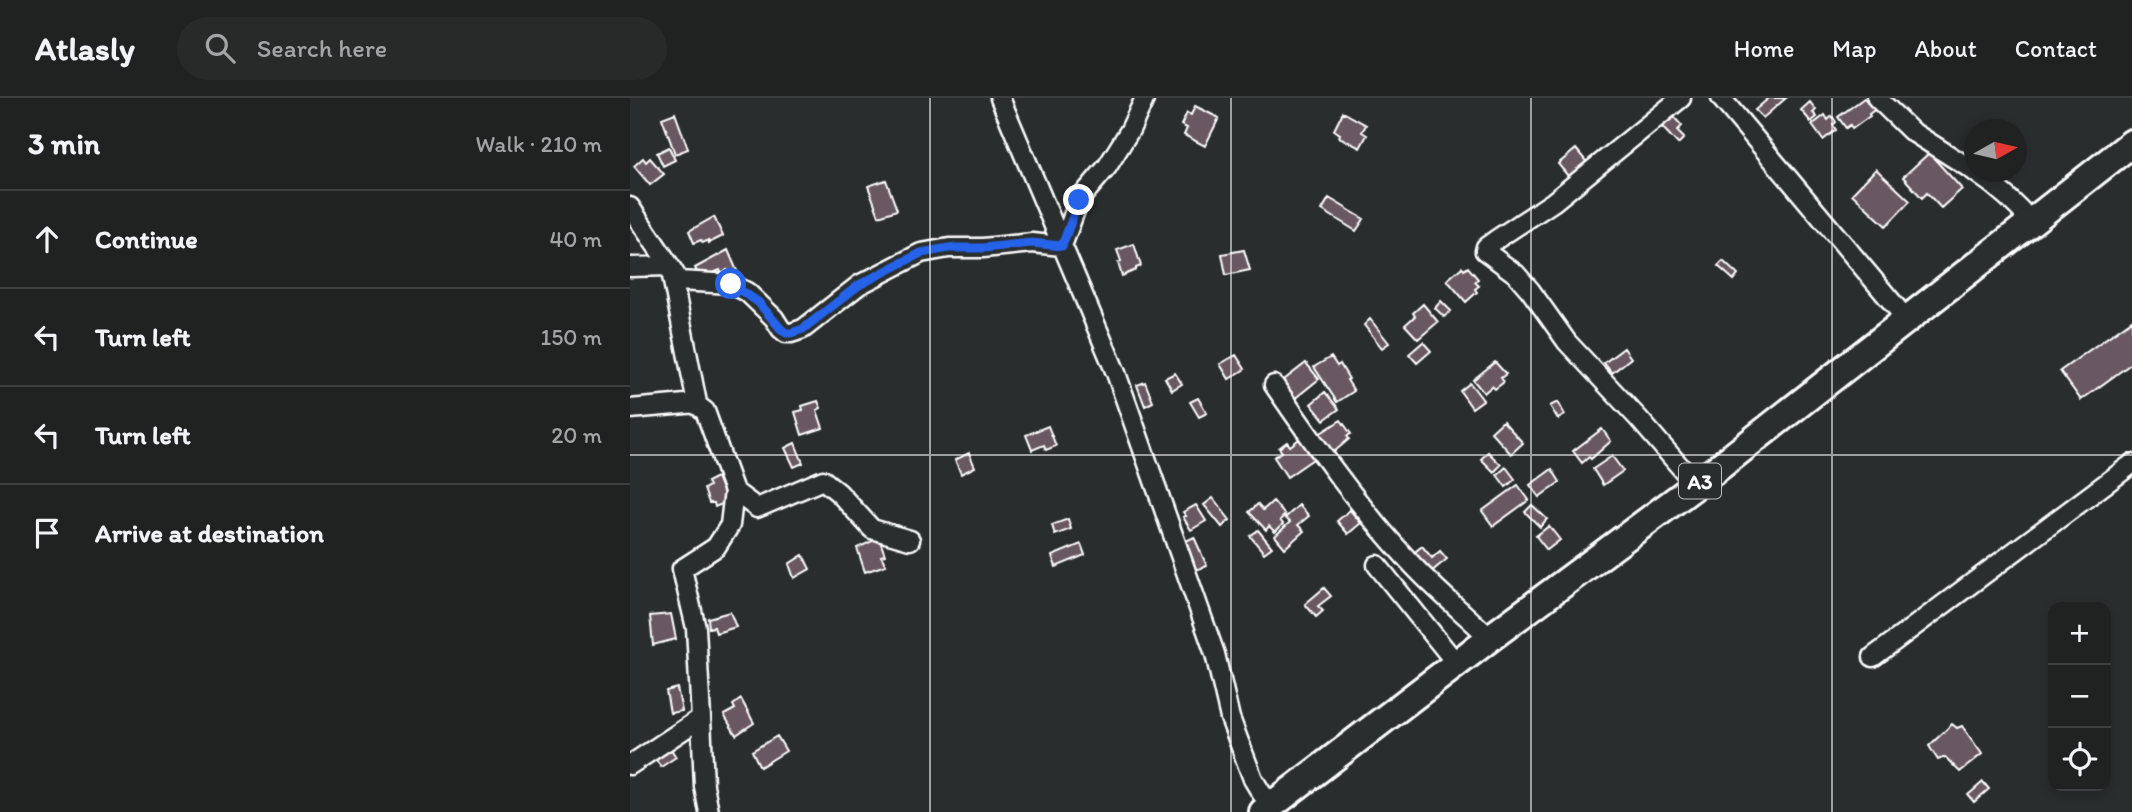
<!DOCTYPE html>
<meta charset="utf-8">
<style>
body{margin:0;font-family:Itim,sans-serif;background:#282a2a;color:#f1f3f6}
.controls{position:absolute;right:21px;bottom:21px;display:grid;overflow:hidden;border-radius:14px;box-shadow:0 4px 10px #0003}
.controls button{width:63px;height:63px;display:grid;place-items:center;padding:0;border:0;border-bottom:2px solid #3d3f40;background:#202222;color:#f1f3f6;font:35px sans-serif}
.compass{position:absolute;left:1334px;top:21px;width:63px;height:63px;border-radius:50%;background:#202222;box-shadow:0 4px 10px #0003;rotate:82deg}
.stop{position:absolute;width:21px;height:21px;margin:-16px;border:5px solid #2563eb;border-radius:50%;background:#fff}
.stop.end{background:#2563eb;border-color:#fff;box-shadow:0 2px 7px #0008}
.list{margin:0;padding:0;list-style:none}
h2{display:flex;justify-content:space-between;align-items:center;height:91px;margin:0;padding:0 28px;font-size:30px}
h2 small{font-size:23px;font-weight:400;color:#a2a4a5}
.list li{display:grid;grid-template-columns:46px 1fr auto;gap:21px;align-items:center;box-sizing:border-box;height:98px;padding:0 28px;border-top:2px solid #3d3f40}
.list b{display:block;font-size:26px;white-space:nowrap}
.list em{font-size:23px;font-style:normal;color:#a2a4a5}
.icon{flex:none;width:38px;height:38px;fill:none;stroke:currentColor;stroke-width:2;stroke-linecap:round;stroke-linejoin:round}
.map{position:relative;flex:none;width:1502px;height:714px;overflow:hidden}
header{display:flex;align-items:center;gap:42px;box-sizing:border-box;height:98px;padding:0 35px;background:#202222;border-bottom:2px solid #3d3f40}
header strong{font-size:33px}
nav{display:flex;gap:38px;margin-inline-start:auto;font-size:24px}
.search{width:490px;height:63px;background:#282a2a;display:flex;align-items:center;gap:18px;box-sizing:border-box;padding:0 24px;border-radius:38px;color:#a2a4a5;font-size:26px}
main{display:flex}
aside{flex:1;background:#202222}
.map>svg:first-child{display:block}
</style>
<header>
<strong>Atlasly</strong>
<div class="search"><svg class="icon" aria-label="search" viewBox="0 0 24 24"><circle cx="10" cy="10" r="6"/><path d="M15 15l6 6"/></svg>Search here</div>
<nav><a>Home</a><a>Map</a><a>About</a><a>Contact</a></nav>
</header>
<main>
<aside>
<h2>3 min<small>Walk · 210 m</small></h2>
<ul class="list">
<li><svg class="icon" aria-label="ahead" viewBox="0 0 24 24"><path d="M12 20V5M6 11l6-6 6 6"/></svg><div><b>Continue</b></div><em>40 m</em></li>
<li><svg class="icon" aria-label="left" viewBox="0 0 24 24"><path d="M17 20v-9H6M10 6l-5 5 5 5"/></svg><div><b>Turn left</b></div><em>150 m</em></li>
<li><svg class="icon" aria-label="left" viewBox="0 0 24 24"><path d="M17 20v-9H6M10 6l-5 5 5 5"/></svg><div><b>Turn left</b></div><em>20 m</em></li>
<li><svg class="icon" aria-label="arrive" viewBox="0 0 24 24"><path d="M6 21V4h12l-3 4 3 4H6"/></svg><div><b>Arrive at destination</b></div></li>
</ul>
</aside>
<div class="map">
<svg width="1502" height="714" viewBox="0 0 1502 714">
<rect width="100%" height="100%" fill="#2a2d2e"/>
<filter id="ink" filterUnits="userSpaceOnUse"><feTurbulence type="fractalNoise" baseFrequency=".0143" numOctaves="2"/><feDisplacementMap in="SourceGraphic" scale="14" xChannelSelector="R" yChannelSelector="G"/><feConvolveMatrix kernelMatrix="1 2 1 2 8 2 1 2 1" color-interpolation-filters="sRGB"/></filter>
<g filter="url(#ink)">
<path fill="#695962" stroke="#fff" stroke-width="2" d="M 1139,0 L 1156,0 L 1133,20 L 1125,12 Z
M 1234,0 L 1236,2 L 1239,0 L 1247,10 L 1239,16 L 1240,18 L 1222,31 L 1220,27 L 1216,30 L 1208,19 Z
M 1180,4 L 1186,12 L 1183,15 L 1187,19 L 1181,24 L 1171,12 Z
M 565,8 L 589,20 L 575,48 L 554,37 L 557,30 L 551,27 L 557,15 L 561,17 Z
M 713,14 L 736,27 L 732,34 L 737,37 L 730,50 L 709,39 L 710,36 L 704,32 Z
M 45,15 L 58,51 L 45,56 L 32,20 Z
M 1195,17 L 1198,22 L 1202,18 L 1206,24 L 1203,27 L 1206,32 L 1193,42 L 1182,27 Z
M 1043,18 L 1052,28 L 1047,33 L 1054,40 L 1048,46 L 1032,29 Z
M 39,49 L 45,62 L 33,68 L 27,55 Z
M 946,51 L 960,68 L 942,83 L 928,66 Z
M 1299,55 L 1332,91 L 1311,110 L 1297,95 L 1292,100 L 1273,79 Z
M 13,60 L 16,64 L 20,60 L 34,76 L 20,87 L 4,68 Z
M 1246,71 L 1280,103 L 1256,128 L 1222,96 Z
M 256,82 L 267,112 L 249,118 L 238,88 Z
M 699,100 L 734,121 L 726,133 L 692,112 Z
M 84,119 L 93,138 L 79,145 L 78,142 L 73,145 L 71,142 L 64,145 L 59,133 Z
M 504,146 L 511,168 L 506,170 L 506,172 L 492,178 L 488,165 L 491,163 L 487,152 Z
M 98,152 L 107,173 L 100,176 L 97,172 L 92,176 L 90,172 L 70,180 L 65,170 Z
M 614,152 L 620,172 L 596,177 L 592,156 Z
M 1093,163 L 1108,177 L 1104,182 L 1088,168 Z
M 832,169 L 834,172 L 838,169 L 848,181 L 845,184 L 849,188 L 845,191 L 847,194 L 836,204 L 817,182 Z
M 811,203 L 821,213 L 814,219 L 805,210 Z
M 793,206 L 808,224 L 788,241 L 775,227 L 785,218 L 783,215 Z
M 740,221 L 759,245 L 752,250 L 734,227 Z
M 1502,222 L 1502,265 L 1451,302 L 1430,273 Z
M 793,244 L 801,253 L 787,265 L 779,256 Z
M 994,250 L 1001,260 L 982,275 L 974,265 Z
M 606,257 L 615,271 L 599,281 L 590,266 Z
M 701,259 L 707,268 L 710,266 L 719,281 L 717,282 L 724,293 L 707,304 L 684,269 Z
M 865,264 L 876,276 L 871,280 L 874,284 L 865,291 L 862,288 L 854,295 L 843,282 Z
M 676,265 L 689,281 L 663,302 L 650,285 Z
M 545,275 L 552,286 L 542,292 L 535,280 Z
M 515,284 L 523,304 L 515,308 L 507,287 Z
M 840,285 L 853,302 L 842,310 L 830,293 Z
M 695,294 L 709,311 L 694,322 L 681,306 Z
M 568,300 L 577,315 L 569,319 L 560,304 Z
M 188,303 L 191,310 L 187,312 L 193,330 L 172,337 L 165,314 L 173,312 L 172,308 Z
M 928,304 L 935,317 L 928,321 L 920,308 Z
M 711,322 L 721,336 L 717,338 L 719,341 L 704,354 L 700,350 L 695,354 L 683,340 Z
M 873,323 L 893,345 L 881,356 L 861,334 Z
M 418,328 L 426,348 L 416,352 L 414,347 L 402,352 L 396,337 Z
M 972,331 L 981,343 L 961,361 L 959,359 L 952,365 L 943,353 Z
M 672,339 L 686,359 L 657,379 L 644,359 L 652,354 L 649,350 L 657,344 L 660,348 Z
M 165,345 L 173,365 L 164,369 L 155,350 Z
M 858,354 L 871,367 L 864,374 L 851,361 Z
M 339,355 L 345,369 L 331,376 L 325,362 Z
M 982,358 L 993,373 L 973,387 L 963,371 Z
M 876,369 L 885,381 L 876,389 L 867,377 Z
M 922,371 L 930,384 L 909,399 L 900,387 Z
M 87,379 L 97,404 L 85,409 L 84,405 L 79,405 L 74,391 L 79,388 L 77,384 Z
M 888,387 L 899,402 L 863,428 L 852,413 Z
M 583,400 L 600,422 L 592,429 L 574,407 Z
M 643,403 L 655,417 L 650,422 L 653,426 L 645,434 L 639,428 L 636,432 L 619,414 L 628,406 L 633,412 Z
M 566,407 L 576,423 L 561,432 L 553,419 L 556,418 L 553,414 Z
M 669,407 L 679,418 L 668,427 L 674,433 L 655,450 L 645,438 L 660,424 L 655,420 Z
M 902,407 L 917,421 L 910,429 L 895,414 Z
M 720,412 L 731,425 L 718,436 L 707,423 Z
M 438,421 L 441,431 L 425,437 L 422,427 Z
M 919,428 L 930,442 L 917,452 L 906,438 Z
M 628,432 L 642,449 L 634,455 L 620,438 Z
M 564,439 L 577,468 L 566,472 L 554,444 Z
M 249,440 L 255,457 L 251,458 L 256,467 L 235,474 L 227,450 Z
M 451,446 L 455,457 L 426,469 L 422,458 Z
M 792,448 L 802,460 L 810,453 L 817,461 L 801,474 L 785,454 Z
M 173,457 L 180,471 L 164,480 L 159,466 Z
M 694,490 L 701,498 L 688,508 L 693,513 L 686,519 L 675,506 Z
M 100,514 L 106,529 L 86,535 L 84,529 L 79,530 L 78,520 Z
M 41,516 L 46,541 L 23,547 L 20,518 Z
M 47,590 L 52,613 L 40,615 L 36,593 Z
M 111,601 L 124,625 L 106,637 L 94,617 L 105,611 L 103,607 Z
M 1322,626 L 1327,630 L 1332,628 L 1352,656 L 1330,674 L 1315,659 L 1308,662 L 1299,648 Z
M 147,638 L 156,653 L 130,669 L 122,653 Z
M 41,651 L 46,659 L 31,669 L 25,661 Z
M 1353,684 L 1359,691 L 1344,704 L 1338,697 Z"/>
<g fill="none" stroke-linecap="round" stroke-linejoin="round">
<g stroke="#fff" stroke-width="23">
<path id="minor" d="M 370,0 L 486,275 L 585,556 L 600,620 L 623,681 L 632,696 L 644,705
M 1051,0 L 923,104 L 867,141 L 856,149 L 855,153 L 886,176 L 900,192 L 937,244 L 1009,321 L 1066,387
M 1091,0 L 1277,222
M 1247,0 L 1281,33 L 1344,73
M 1345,74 C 1366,88 1385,104 1402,125
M 0,109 L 40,168 L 67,305 L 0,311
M 0,169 L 40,168 L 49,183 L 101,186 L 117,194 L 144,220 L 151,231 L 156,235 L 161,235 L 173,231 L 229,187 L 291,155 L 319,150 L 353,150 L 402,145 L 432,148 L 449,102 L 477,69 L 500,32 L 514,2
M 644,287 C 685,347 728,408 778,462 C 803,490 833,514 860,540
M 64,305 L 75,313 L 104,393 L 127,410 L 193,382 L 209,395 L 242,431 L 280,442
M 747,467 L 826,565
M 1243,559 L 1502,366
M 71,620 L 74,688 L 79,714
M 0,667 L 71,620 L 66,530 L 52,471 L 86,449 L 100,427 L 104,393"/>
</g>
<g stroke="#fff" stroke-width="32">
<path id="highway" d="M 633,714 L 860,540 L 1066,387 L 1502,45"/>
</g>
<use href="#minor" stroke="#2a2d2e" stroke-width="18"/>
<use href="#highway" stroke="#2a2d2e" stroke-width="26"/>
</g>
</g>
<g fill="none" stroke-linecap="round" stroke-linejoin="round" filter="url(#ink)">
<path stroke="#2563eb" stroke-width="9" d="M 101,186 L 128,204 L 151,231 L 156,235 L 161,235 L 173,231 L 229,187 L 291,155 L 319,150 L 353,150 L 402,145 L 432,148 L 449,102"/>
</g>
<path fill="none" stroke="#fff" stroke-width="2" stroke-opacity="0.55" d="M 300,0 L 300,714M 601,0 L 601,714M 901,0 L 901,714M 1202,0 L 1202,714M 0,357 L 1502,357"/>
<g text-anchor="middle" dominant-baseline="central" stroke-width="7" stroke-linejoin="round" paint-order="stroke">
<rect fill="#2a2d2e" stroke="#bfc0c0" stroke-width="2" x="1049" y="365.5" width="42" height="35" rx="5"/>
<g font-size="21" font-weight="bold" fill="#fff">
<text x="1070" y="383">A3</text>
</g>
</g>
</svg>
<div class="controls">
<button>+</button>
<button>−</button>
<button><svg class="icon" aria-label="locate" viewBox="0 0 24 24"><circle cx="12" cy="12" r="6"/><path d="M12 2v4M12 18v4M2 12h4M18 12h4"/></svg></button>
</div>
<svg class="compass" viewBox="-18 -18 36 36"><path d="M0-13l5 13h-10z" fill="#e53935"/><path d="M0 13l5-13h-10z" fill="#a2a4a5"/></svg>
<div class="stop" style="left:101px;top:186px"></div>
<div class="stop end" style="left:449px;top:102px"></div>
</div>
</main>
